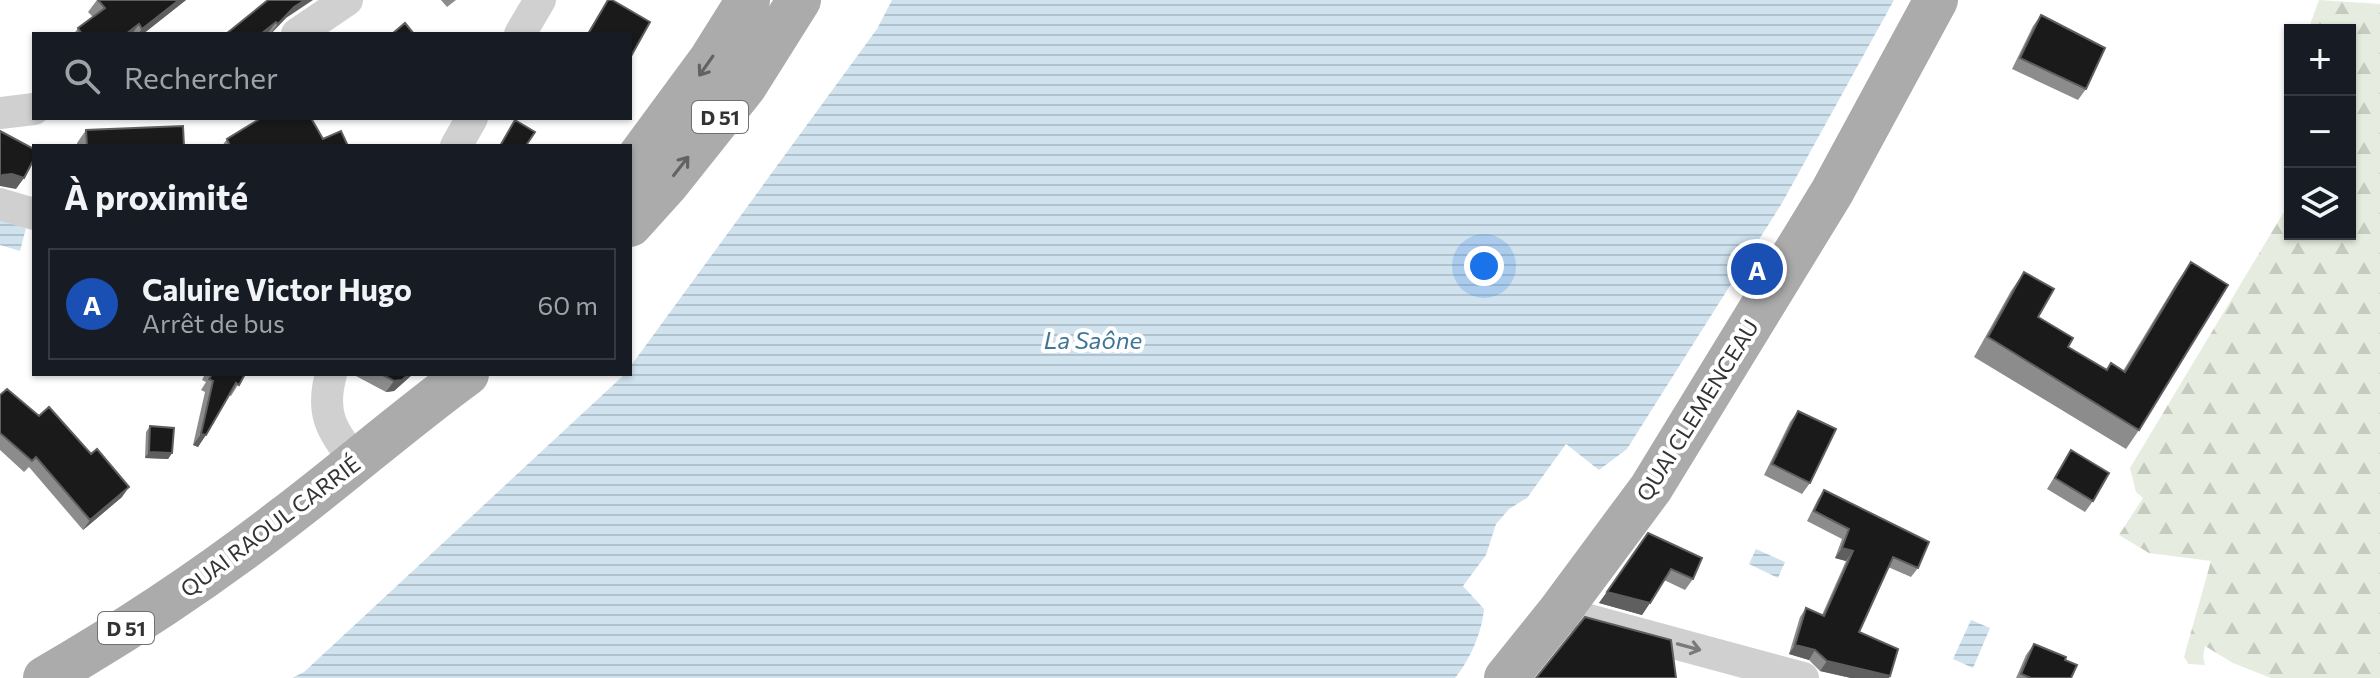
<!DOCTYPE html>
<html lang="fr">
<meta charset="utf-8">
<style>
body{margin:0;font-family:Commissioner,sans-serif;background:#242831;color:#f1f3f6}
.controls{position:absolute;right:24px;top:24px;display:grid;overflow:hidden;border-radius:0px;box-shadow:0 2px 6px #0004}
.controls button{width:72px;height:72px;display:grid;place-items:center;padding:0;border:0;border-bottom:2px solid #363941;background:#171b24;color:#f1f3f6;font:40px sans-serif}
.you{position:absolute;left:1484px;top:266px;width:28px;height:28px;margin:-20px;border:6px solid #fff;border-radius:50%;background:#1a73e8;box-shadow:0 0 0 12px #1a73e833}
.badge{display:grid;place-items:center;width:52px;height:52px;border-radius:50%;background:#e63946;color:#fff;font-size:26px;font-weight:700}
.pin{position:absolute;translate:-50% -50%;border:4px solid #fff;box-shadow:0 2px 8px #0006}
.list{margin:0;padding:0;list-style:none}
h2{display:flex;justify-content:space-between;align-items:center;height:104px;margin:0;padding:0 32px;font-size:34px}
h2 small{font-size:26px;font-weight:400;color:#9ea1a6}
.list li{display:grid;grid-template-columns:52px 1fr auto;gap:24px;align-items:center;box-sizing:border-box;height:112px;margin:0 16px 16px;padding:0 16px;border:2px solid #363941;border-radius:0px}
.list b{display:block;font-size:30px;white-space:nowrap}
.list p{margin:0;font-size:26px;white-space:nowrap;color:#9ea1a6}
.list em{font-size:26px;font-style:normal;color:#9ea1a6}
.icon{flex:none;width:44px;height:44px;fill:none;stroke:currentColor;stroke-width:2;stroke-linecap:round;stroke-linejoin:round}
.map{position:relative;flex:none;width:2380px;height:678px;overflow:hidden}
.search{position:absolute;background:#171b24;box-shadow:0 2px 6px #0004;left:32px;top:32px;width:600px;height:88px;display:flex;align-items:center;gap:20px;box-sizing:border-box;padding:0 28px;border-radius:0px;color:#9ea1a6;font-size:30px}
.panel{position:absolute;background:#171b24;box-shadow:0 2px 6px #0004;left:32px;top:144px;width:600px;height:232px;border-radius:0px}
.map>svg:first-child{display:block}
</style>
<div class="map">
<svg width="2380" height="678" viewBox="0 0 2380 678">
<defs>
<pattern id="forest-firs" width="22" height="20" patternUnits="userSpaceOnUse" patternTransform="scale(2)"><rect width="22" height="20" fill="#e6ecdf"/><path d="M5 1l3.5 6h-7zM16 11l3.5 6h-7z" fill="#c6cbc0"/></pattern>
<pattern id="water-rules" width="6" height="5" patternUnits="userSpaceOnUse" patternTransform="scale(2)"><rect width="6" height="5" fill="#cfe2ee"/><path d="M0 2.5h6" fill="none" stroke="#b2c2cd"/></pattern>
</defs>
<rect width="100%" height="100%" fill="#fff"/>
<path fill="url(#forest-firs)" d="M 2319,0 L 2380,4 L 2380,678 L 2271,678 L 2233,663 L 2205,646 L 2203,656 L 2205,665 L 2189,664 L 2184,657 L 2211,561 L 2149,553 L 2119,535 L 2143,498 L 2136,492 L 2130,468 L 2290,202 L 2290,234 L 2350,234 L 2350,30 L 2308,30 Z"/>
<path fill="url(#water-rules)" d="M 892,0 L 1894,0 L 1782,203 L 1627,449 L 1599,470 L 1566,444 L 1527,498 L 1509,509 L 1496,524 L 1486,555 L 1463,586 L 1484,609 C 1482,632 1470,660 1455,678 L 292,678 L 304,672 L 625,374 L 630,374 L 630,367 L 877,29 Z
M 0,220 L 26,228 L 20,251 L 0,245 Z
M 1756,549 L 1785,562 L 1778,578 L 1749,564 Z
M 1971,620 L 1990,628 L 1973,668 L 1953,659 Z"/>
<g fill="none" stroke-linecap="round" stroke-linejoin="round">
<path stroke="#d0d0d0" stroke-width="32" d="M 297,34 L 347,0
M 520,34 L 540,0
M 0,113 L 34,109
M 456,146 L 472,118
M 0,204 L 34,214
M 331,374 C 320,415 332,430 356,462
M 1559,612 L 1803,678"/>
<path stroke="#ababab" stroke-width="44" d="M 630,169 L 711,59 L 748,0
M 630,225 L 667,184 L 745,86 L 799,0
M 45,678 C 128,630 208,577 284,518 C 346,471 404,420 467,374
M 1506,678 L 1559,612 L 1651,488 L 1832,192 L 1936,0"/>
</g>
<path fill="#8c8c8c" d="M 97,0 L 186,0 L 143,34 L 74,34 L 78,28 L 93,17 L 88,12 Z
M 268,0 L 286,18 L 271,34 L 268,33 Z
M 441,0 L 456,0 L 447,7 Z
M 608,0 L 630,34 L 587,34 Z
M 2041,15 L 2086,89 L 2078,100 L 2012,69 L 2033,26 Z
M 86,130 L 184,146 L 77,146 L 77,143 Z
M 227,139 L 323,139 L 348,146 L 222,146 Z
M 2191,262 L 2139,430 L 2126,449 L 1974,357 L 2011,291 L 2024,272 L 2038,317 L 2068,347 L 2106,370 L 2111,363 L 2123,371 L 2177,282 Z
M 205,374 L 245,374 L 231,396 L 229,395 L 198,447 L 193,445 L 205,392 L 201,390 L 206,382 L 202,380 Z
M 357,374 L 413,374 L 394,391 L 386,392 L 356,376 Z
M 0,395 L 122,497 L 83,530 L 29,467 L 24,472 L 0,450 Z
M 1798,411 L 1810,483 L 1802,494 L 1764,475 L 1790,422 Z
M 150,426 L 172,453 L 168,459 L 145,458 L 146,432 Z
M 2071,450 L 2093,501 L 2085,512 L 2047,489 Z
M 1824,490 L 1918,568 L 1911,577 L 1888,567 L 1859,632 L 1890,676 L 1889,678 L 1851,678 L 1820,671 L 1809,660 L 1789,654 L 1800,617 L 1806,608 L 1822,615 L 1846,561 L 1835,558 L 1842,539 L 1807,521 L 1818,499 Z
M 1640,545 L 1693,579 L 1685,590 L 1664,580 L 1642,615 L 1599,603 Z
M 2034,644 L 2065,660 L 2071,678 L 2016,678 L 2026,655 Z"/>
<path fill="#5f5f5f" d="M 179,0 L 186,0 L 143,34 L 138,34 L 142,29 Z
M 305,0 L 313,0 L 286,18 L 270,34 L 278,24 L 294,7 Z
M 276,22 L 268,33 L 267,34 L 261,34 Z
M 139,24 L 132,34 L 126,34 Z
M 12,174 L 24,178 L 16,189 L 0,186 L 0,176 L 3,175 Z
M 409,374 L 413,374 L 394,391 L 386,392 L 394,381 Z
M 201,434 L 206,435 L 198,447 L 193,445 Z
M 149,452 L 172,453 L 168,459 L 145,458 Z
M 129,487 L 122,497 L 83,530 L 90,520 Z
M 1842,548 L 1853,551 L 1846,561 L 1835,558 Z
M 1607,592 L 1650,603 L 1642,615 L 1599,603 Z
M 1795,645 L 1815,650 L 1809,660 L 1789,654 Z
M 1827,661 L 1890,676 L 1889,678 L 1851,678 L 1820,671 Z"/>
<path fill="#1a1a1a" stroke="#5f5f5f" stroke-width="2" d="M 98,0 L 179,0 L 142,29 L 139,24 L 126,34 L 82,34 L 78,28 L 105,8 Z
M 268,0 L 305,0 L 294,7 L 278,24 L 276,22 L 261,34 L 226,34 Z
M 608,0 L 612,0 L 650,22 L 630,58 L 630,34 L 588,34 Z
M 2041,15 L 2105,48 L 2086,89 L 2020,58 Z
M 405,23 L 414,34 L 392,34 Z
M 261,118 L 311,118 L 323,139 L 341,131 L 348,146 L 230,146 L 227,139 Z
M 515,120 L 535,132 L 527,144 L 531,146 L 500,146 Z
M 183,126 L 184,146 L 87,146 L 86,130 Z
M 0,131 L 34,149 L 34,159 L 24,178 L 12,174 L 3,175 L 0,176 Z
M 2191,262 L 2228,285 L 2139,430 L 1988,337 L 2024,272 L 2054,289 L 2038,317 L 2073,338 L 2068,347 L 2107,370 L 2111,363 L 2125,372 Z
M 212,374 L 245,374 L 239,385 L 236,383 L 206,435 L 201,434 L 213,381 L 209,379 Z
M 381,374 L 409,374 L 402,380 L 394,381 Z
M 7,389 L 39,416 L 49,407 L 91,454 L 97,449 L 129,487 L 90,520 L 36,457 L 32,461 L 0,433 L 0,395 Z
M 1798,411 L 1836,429 L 1810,483 L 1772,464 Z
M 150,426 L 174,428 L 172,453 L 149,452 Z
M 2071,450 L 2109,473 L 2093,501 L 2055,478 Z
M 1824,490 L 1929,542 L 1918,568 L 1893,557 L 1859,632 L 1898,649 L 1890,676 L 1827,661 L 1815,650 L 1795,645 L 1806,608 L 1824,616 L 1853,551 L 1842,548 L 1849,529 L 1814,511 Z
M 1648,533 L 1702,558 L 1693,579 L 1671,569 L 1650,603 L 1607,592 Z
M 1585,617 L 1671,640 L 1676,678 L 1536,678 Z
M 2034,644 L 2066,657 L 2065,660 L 2077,665 L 2071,678 L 2031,678 L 2021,674 Z"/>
<defs><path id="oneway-shaft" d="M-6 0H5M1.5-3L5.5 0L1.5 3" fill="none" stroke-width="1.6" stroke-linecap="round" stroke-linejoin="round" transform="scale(2)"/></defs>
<g stroke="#636363">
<use href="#oneway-shaft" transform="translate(706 66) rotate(125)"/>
<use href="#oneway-shaft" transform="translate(681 166) rotate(-52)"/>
</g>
<use stroke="#7a7a7a" href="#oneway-shaft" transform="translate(1689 647) rotate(15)"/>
<g text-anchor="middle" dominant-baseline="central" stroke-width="8" stroke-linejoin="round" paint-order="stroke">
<g fill="#fff" stroke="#707070" stroke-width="2">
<rect x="692" y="101" width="56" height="32" rx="6"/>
<rect x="98" y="612" width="56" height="32" rx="6"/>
</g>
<g font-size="20" font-weight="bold" fill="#333">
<text x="720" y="117">D 51</text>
<text x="126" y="628">D 51</text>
</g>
<g font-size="22" fill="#333" stroke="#fff">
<text transform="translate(1697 410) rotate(-58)">QUAI CLEMENCEAU</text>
<text transform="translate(270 526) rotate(-37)">QUAI RAOUL CARRIÉ</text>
</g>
<g font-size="24" font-style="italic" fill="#3f7597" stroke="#fff">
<text x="1093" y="339">La Saône</text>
</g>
</g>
</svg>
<div class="controls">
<button>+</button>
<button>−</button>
<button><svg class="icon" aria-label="layers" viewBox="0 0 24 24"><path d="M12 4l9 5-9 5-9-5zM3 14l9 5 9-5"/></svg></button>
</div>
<div class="you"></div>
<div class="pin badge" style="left:1757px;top:269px;background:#1a4fb4">A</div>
<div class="search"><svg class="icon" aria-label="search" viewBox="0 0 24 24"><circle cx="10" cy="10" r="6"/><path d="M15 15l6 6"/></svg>Rechercher</div>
<section class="panel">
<h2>À proximité<small></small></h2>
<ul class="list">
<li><span class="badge" style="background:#1a4fb4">A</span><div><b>Caluire Victor Hugo</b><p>Arrêt de bus</p></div><em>60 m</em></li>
</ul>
</section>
</div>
